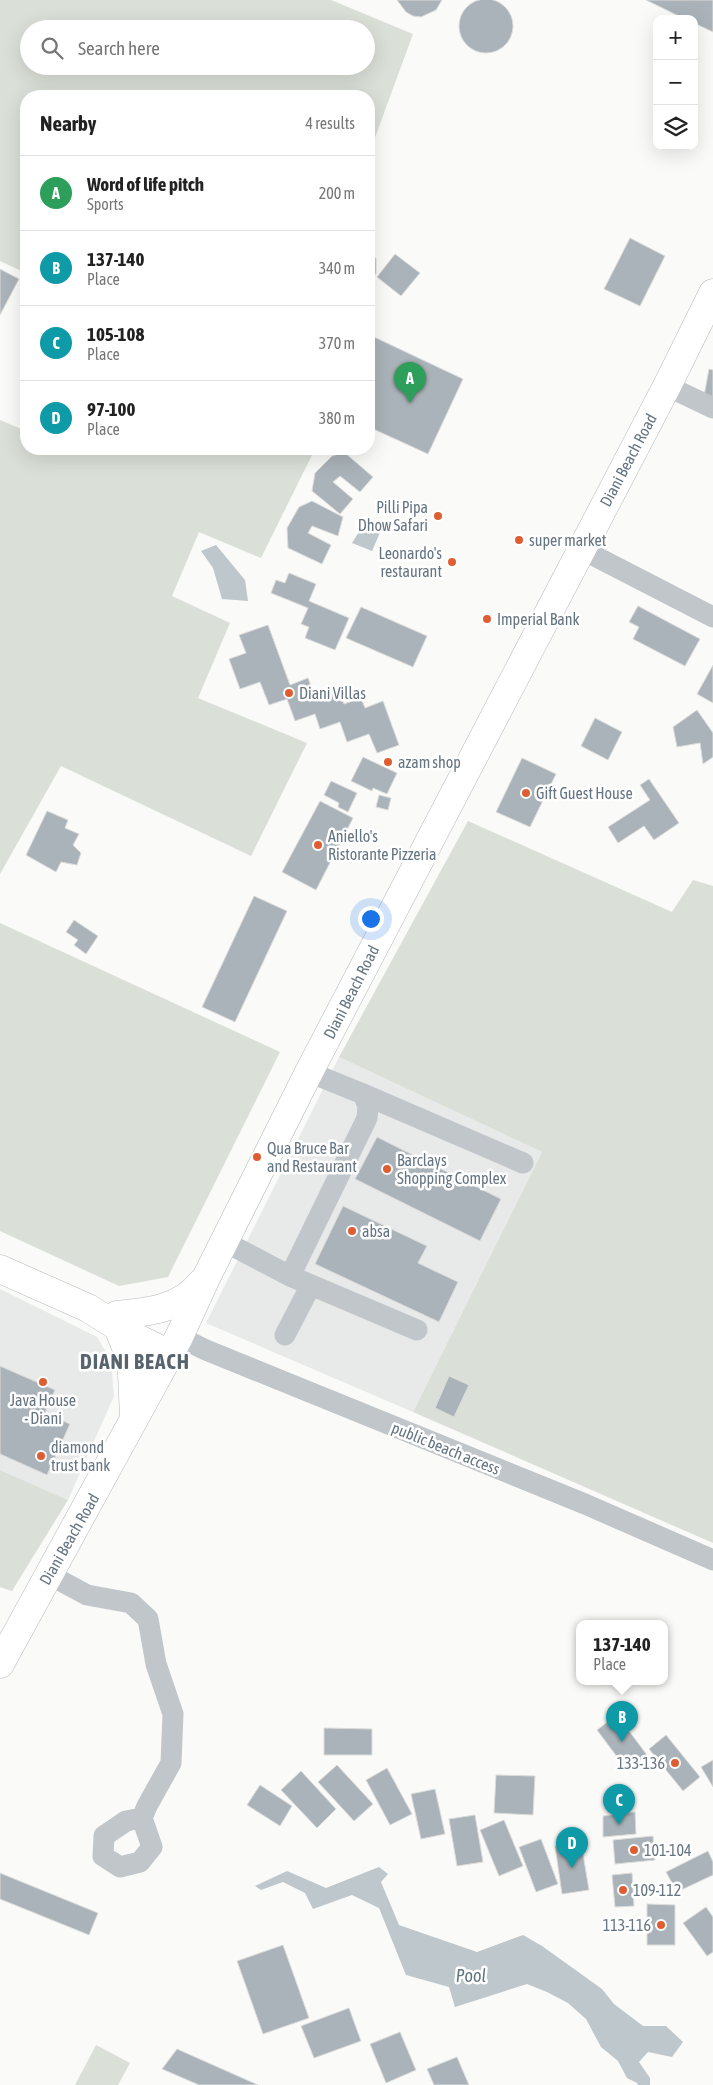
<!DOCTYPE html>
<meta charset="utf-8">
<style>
body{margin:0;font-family:"Asap Condensed",sans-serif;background:#f6f6f6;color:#222}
.controls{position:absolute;right:15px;top:15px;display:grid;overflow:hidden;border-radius:10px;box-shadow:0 5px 20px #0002}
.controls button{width:45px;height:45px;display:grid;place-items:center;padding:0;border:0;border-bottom:1px solid #e0e0e0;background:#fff;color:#222;font:25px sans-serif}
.you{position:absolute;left:370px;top:918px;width:18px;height:18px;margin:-12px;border:4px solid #fff;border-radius:50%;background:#1a73e8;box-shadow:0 0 0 8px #1a73e833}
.badge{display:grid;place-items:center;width:32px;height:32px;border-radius:50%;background:#df5d33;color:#fff;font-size:16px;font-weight:700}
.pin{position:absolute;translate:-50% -41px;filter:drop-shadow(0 1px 2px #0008)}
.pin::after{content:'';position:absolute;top:26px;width:18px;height:15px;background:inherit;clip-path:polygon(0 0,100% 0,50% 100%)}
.popup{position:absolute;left:576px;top:1620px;width:92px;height:65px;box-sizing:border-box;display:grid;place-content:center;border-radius:10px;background:#fff;filter:drop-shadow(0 1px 4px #0005);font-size:16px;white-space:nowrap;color:#767676}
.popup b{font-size:19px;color:#222}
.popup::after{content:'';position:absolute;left:50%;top:100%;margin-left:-10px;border:10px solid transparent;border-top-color:#fff}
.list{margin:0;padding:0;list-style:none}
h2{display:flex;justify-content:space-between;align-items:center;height:65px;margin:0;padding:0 20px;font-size:21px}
h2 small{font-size:16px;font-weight:400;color:#767676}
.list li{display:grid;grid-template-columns:32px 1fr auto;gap:15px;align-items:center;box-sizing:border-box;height:75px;padding:0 20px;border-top:1px solid #e0e0e0}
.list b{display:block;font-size:19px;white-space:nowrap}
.list p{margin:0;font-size:16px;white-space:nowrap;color:#767676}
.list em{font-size:16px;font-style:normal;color:#767676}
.icon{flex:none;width:28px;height:28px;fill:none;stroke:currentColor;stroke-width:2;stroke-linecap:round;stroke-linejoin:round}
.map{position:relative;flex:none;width:713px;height:2085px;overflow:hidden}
.search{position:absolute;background:#fff;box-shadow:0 5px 20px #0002;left:20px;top:20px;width:355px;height:55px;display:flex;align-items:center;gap:12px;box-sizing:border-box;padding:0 18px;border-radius:28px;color:#767676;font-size:19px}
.panel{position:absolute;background:#fff;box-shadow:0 5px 20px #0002;left:20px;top:90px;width:355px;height:365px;border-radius:20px}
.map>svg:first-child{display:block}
</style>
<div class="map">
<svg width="713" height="2085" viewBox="0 0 713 2085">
<rect width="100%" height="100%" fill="#fafaf8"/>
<path fill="#e8e9e9" d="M 339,1057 L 542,1152 L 413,1412 L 206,1323 Z
M 0,1289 L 97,1337 L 111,1361 L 114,1396 L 68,1500 L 0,1470 Z"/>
<path fill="#dadfd7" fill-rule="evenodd" d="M 0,0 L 331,0 L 413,34 L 369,154 L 369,96 L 26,96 L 26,273 L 0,261 ZM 29,29 L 366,29 L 366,66 L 29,66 Z
M 0,420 L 26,431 L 26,449 L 315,449 L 261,558 L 199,532 L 172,596 L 230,623 L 198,698 L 307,743 L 251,856 L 61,766 L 0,874 Z
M 468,821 L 672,912 L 693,880 L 713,886 L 713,1543 L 413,1412 L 542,1152 L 339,1057 Z
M 0,923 L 280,1052 L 168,1277 L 119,1286 L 0,1231 Z
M 0,1470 L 68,1500 L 12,1591 L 0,1587 Z
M 96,2045 L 130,2063 L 118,2085 L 75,2085 Z"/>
<path fill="#bdc7cc" d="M 367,519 L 382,528 L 372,551 L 352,543 Z
M 216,545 L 245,580 L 248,601 L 222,599 L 213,568 L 201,551 Z
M 379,1867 L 388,1874 L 381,1882 L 399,1925 L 477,1952 L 523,1935 L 542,1946 L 602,1989 L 614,2004 L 643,2026 L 666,2026 L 683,2042 L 672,2057 L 648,2052 L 639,2062 L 650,2078 L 650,2085 L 638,2085 L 637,2083 L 627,2078 L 618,2061 L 601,2047 L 586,2019 L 568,2003 L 547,1992 L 527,1984 L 455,2007 L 449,1987 L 406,1975 L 379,1908 L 352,1895 L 313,1909 L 305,1893 L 283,1882 L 261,1890 L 255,1886 L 287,1871 L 326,1888 Z"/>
<path fill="#aab3b9" stroke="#dcdcda" d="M459 26a27 27 0 1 1 54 0a27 27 0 1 1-54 0Z
M 397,0 L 442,0 L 436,10 L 421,17 L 413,16 L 406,12 Z
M 646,0 L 713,0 L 713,32 L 694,23 L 694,19 L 685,19 Z
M 630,238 L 665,256 L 640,306 L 604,289 Z
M 395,254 L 420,273 L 401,296 L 377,277 Z
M 369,258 L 376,258 L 376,274 L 369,274 Z
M 0,269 L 19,279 L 0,315 Z
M 374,337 L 463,379 L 428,454 L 369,427 L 369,348 Z
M 709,369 L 713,370 L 713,397 L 704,396 Z
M 344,452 L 373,477 L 360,492 L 340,476 L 333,482 L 353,499 L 340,514 L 312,491 L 315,473 L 332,456 Z
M 312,501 L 343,517 L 338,536 L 312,526 L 308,533 L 331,545 L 322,564 L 288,548 L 287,528 L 299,507 Z
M 289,573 L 316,584 L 309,601 L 349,618 L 335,650 L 305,638 L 309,627 L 301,624 L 308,608 L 271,593 L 276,580 L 285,583 Z
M 638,606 L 700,639 L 685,666 L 633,639 L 639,627 L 629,622 Z
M 361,607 L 427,636 L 413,667 L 346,638 Z
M 268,625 L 290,685 L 308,678 L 315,697 L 338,688 L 344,704 L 361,698 L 365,708 L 383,701 L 399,745 L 377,753 L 369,734 L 347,742 L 340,722 L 320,729 L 315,714 L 295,721 L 287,699 L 269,705 L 260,682 L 240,689 L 229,659 L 246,653 L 239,635 Z
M 713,665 L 713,703 L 697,694 Z
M 697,710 L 713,733 L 713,757 L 703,764 L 700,743 L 677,747 L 673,727 Z
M 595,718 L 622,732 L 608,760 L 581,746 Z
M 363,757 L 397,773 L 387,794 L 373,788 L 372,791 L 351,781 Z
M 522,758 L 556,774 L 530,827 L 496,812 Z
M 649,779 L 679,823 L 654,840 L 644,826 L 618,843 L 608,827 L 650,800 L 640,785 Z
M 331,781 L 357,793 L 348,812 L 338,807 L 339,803 L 324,795 Z
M 379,795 L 391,798 L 388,810 L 376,807 Z
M 320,801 L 353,818 L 316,890 L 282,872 Z
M 47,811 L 68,820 L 65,828 L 79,834 L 73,845 L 81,853 L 77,865 L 61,862 L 56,872 L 26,855 Z
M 254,896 L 287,911 L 235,1022 L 202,1007 Z
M 74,920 L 98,936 L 86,954 L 74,945 L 78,940 L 66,932 Z
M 377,1137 L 501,1199 L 480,1241 L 355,1179 Z
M 343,1206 L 427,1246 L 418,1263 L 458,1282 L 439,1322 L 315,1264 Z
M 0,1366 L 55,1390 L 45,1413 L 70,1424 L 47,1475 L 0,1454 Z
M 449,1376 L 469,1385 L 454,1417 L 435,1408 Z
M 617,1715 L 647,1755 L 627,1770 L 597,1730 Z
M 324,1728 L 372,1729 L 372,1755 L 324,1755 Z
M 666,1735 L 700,1777 L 683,1791 L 649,1749 Z
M 713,1760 L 713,1787 L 701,1767 Z
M 337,1765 L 373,1804 L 354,1821 L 318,1782 Z
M 387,1768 L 412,1814 L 390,1825 L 366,1780 Z
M 301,1771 L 336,1809 L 317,1828 L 281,1790 Z
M 496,1775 L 535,1776 L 533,1815 L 494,1813 Z
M 260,1785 L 292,1806 L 280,1826 L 247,1805 Z
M 435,1789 L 445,1834 L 421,1839 L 411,1794 Z
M 635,1812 L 636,1834 L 603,1837 L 603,1816 Z
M 475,1815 L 483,1862 L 457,1866 L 449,1819 Z
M 504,1820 L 523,1866 L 499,1876 L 480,1830 Z
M 653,1836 L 655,1860 L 615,1864 L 613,1840 Z
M 541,1839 L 558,1884 L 536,1892 L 519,1847 Z
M 581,1842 L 589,1890 L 562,1894 L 555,1846 Z
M 708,1851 L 713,1862 L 713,1875 L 677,1892 L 666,1872 Z
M 0,1873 L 98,1913 L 89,1935 L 0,1899 Z
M 632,1873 L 634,1906 L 615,1907 L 612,1875 Z
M 647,1904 L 675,1905 L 675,1945 L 647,1945 Z
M 706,1907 L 713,1917 L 713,1952 L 707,1956 L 683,1923 Z
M 283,1945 L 309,2018 L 263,2034 L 237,1961 Z
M 349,2008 L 361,2041 L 314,2058 L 301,2026 Z
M 400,2032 L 416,2070 L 386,2083 L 370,2044 Z
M 177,2049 L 258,2085 L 199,2085 L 162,2069 Z
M 457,2057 L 469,2085 L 434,2085 L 427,2069 Z"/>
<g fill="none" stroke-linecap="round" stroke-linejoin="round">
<g stroke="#b5babe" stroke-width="29">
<path id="major" d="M 0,1269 L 88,1308 L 133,1336 L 169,1354
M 117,1315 C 149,1312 180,1309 201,1283
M 117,1325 L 128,1352 L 132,1373 L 134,1416
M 0,1664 L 179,1337 L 207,1276 L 309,1072 L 667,386 L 713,293"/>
</g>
<path stroke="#c1c6ca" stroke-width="21" d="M 667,386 L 713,408
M 581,549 L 713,617
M 363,1094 L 523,1163
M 225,1242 L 290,1276 L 367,1118 L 368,1106 L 363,1094 L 309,1072
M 290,1276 L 417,1330
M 285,1335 L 311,1285
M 179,1337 L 206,1350 L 585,1504 L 713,1560
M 48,1574 L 87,1595 L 131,1603 L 148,1619 L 156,1664 L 173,1714 L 171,1763 L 147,1806 L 142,1818 L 126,1821 L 104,1836 L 103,1856 L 120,1867 L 140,1862 L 152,1847 L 142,1818"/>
<use href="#major" stroke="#fff" stroke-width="28"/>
</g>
<g fill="#df5d33" stroke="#fff" stroke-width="2">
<circle cx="438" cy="516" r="5"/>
<circle cx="519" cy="540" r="5"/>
<circle cx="452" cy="562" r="5"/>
<circle cx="487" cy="619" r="5"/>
<circle cx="289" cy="693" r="5"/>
<circle cx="388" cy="762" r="5"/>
<circle cx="526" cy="793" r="5"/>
<circle cx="318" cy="845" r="5"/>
<circle cx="257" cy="1157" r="5"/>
<circle cx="387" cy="1169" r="5"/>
<circle cx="352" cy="1231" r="5"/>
<circle cx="43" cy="1382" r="5"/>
<circle cx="41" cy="1456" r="5"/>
<circle cx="675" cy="1763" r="5"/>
<circle cx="634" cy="1850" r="5"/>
<circle cx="623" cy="1890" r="5"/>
<circle cx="661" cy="1925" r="5"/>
</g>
<g text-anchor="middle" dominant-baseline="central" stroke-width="5" stroke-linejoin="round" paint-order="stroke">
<g font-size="16" fill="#667582" stroke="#fff">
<text transform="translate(628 460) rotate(-62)">Diani Beach Road</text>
<text transform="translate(351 992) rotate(-63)">Diani Beach Road</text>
<text transform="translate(446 1448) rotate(22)">public beach access</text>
<text transform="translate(69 1539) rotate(-60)">Diani Beach Road</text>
</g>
<g font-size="16" fill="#667582" stroke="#fff" text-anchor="start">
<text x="428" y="507" text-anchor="end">Pilli Pipa<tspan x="428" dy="18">Dhow Safari</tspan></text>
<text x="529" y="540">super market</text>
<text x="442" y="553" text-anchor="end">Leonardo's<tspan x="442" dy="18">restaurant</tspan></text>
<text x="497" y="619">Imperial Bank</text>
<text x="299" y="693">Diani Villas</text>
<text x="398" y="762">azam shop</text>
<text x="536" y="793">Gift Guest House</text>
<text x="328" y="836">Aniello's<tspan x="328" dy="18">Ristorante Pizzeria</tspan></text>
<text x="267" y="1148">Qua Bruce Bar<tspan x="267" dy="18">and Restaurant</tspan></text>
<text x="397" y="1160">Barclays<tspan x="397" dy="18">Shopping Complex</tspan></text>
<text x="362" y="1231">absa</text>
<text x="43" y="1400" text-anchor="middle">Java House<tspan x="43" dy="18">- Diani</tspan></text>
<text x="51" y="1447">diamond<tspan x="51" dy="18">trust bank</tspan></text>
<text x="665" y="1763" text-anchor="end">133-136</text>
<text x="644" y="1850">101-104</text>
<text x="633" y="1890">109-112</text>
<text x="651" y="1925" text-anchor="end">113-116</text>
</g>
<g font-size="18" font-style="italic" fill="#60747c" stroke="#fff">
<text x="471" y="1975">Pool</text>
</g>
<g font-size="21" font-weight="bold" letter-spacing="1" fill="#57636d" stroke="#fff">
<text x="135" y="1361">DIANI BEACH</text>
</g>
</g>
</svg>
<div class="controls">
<button>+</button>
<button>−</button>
<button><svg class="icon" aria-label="layers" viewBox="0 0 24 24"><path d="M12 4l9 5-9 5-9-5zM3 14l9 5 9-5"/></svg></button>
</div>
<div class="you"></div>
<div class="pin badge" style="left:410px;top:403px;background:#2e9e5b">A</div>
<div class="pin badge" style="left:622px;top:1742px;background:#0f9aa8">B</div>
<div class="popup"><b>137-140</b>Place</div>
<div class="pin badge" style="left:619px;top:1825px;background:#0f9aa8">C</div>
<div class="pin badge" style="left:572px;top:1868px;background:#0f9aa8">D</div>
<div class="search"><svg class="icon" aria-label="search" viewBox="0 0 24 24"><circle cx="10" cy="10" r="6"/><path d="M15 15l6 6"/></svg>Search here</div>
<section class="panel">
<h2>Nearby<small>4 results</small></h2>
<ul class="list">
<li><span class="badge" style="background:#2e9e5b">A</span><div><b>Word of life pitch</b><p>Sports</p></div><em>200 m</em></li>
<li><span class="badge" style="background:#0f9aa8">B</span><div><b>137-140</b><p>Place</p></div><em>340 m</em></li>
<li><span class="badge" style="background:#0f9aa8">C</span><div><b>105-108</b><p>Place</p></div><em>370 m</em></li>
<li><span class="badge" style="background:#0f9aa8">D</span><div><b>97-100</b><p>Place</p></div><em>380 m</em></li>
</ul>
</section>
</div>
